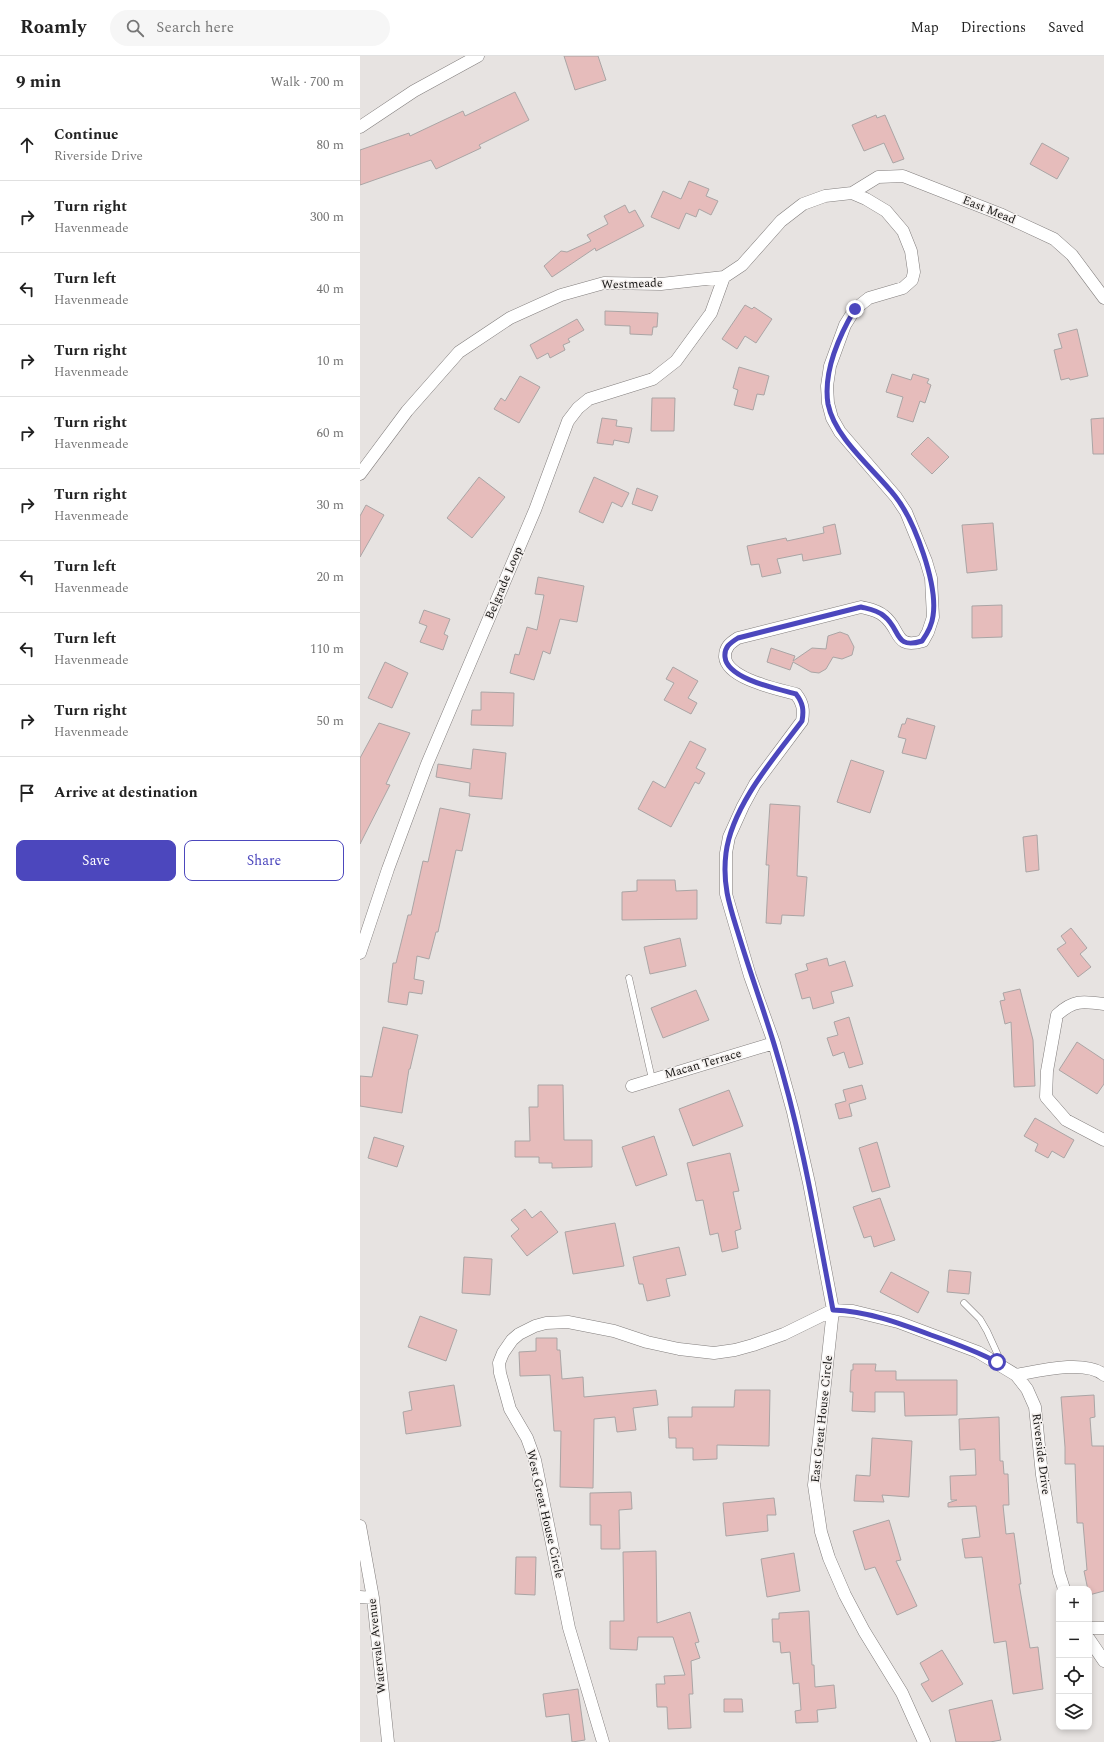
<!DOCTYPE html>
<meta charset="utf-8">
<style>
body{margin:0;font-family:Spectral,serif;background:#f6f6f6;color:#222}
.controls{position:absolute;right:12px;bottom:12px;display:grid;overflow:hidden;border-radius:8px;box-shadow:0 2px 6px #0003}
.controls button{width:36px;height:36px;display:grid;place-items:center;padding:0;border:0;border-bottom:1px solid #e0e0e0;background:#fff;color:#222;font:20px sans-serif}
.stop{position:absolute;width:12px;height:12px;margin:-9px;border:3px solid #4c47bd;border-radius:50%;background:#fff}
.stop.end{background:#4c47bd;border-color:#fff;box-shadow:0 1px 4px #0008}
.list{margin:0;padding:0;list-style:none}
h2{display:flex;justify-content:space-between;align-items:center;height:52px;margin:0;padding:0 16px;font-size:17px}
h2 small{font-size:13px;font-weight:400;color:#767676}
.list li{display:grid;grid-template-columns:26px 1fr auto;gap:12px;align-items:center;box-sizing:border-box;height:72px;padding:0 16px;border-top:1px solid #e0e0e0}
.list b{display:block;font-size:15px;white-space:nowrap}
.list p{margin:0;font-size:13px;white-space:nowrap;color:#767676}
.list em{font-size:13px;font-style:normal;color:#767676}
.actions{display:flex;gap:8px;padding:12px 16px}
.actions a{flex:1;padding:9px 0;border:1px solid #4c47bd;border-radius:8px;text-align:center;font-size:14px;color:#4c47bd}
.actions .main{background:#4c47bd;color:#fff}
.icon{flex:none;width:22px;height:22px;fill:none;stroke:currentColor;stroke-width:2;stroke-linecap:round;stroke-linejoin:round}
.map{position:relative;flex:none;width:744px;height:1686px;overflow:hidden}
header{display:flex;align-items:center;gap:24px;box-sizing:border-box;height:56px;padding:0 20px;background:#fff;border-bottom:1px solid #e0e0e0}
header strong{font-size:19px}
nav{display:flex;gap:22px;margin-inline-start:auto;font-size:14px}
.search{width:280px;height:36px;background:#f6f6f6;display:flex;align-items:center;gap:10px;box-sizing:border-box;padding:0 14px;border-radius:22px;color:#767676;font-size:15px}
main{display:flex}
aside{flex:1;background:#fff}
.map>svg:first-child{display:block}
</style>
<header>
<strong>Roamly</strong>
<div class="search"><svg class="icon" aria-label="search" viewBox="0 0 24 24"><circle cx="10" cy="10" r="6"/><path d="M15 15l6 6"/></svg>Search here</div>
<nav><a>Map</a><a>Directions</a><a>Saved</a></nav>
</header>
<main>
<aside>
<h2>9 min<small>Walk · 700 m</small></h2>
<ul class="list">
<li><svg class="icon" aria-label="ahead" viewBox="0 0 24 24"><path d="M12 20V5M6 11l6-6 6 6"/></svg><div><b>Continue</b><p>Riverside Drive</p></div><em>80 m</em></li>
<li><svg class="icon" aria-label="right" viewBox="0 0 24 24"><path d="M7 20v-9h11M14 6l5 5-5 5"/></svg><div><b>Turn right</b><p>Havenmeade</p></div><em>300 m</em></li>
<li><svg class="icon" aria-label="left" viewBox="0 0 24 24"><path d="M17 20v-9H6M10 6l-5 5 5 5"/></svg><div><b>Turn left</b><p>Havenmeade</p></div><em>40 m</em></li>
<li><svg class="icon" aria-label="right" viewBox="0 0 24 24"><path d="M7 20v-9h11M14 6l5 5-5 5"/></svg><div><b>Turn right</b><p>Havenmeade</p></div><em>10 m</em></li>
<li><svg class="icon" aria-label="right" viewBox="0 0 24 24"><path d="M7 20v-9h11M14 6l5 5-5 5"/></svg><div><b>Turn right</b><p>Havenmeade</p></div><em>60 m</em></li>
<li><svg class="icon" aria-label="right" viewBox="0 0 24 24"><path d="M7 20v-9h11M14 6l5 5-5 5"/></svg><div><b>Turn right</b><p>Havenmeade</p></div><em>30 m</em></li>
<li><svg class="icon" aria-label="left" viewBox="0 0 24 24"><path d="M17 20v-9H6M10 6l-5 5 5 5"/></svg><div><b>Turn left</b><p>Havenmeade</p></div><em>20 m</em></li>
<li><svg class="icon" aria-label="left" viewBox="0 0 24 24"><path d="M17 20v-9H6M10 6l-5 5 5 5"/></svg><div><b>Turn left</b><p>Havenmeade</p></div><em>110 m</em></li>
<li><svg class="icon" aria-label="right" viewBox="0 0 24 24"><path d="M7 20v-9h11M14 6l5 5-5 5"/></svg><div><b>Turn right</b><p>Havenmeade</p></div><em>50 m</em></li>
<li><svg class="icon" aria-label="arrive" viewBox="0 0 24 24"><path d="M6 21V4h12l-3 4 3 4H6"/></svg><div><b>Arrive at destination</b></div></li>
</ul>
<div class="actions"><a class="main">Save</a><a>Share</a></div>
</aside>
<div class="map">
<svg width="744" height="1686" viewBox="0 0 744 1686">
<rect width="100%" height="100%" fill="#e7e3e1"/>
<path fill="#e6bcbb" stroke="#aaa5a5" d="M 204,0 L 238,0 L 246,24 L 215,34 Z
M 155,36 L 169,64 L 119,89 L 121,92 L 76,113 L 71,104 L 0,129 L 0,94 L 49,77 L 50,80 L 103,55 L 105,60 Z
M 516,59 L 517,62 L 525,59 L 544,103 L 533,107 L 524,87 L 504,95 L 492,69 Z
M 682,87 L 709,102 L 697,123 L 670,108 Z
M 329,125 L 349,133 L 346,140 L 358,145 L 351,159 L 339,153 L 336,161 L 326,157 L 319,173 L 291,161 L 303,135 L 321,143 Z
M 265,149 L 269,157 L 275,154 L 284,170 L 236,195 L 235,192 L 192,221 L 184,210 L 201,195 L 207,196 L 231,185 L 227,179 L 248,168 L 244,160 Z
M 385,249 L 392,253 L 394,251 L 412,263 L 396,287 L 385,280 L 377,293 L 362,283 Z
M 245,255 L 298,257 L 297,271 L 293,271 L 292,279 L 270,278 L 270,270 L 245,269 Z
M 217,263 L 224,274 L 208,283 L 210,286 L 203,289 L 205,294 L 190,302 L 188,297 L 177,303 L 170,289 Z
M 717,273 L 728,320 L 710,324 L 709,322 L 701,324 L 694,294 L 702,292 L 698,278 Z
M 379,311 L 409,320 L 404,339 L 397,338 L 393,354 L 374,349 L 378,334 L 373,332 Z
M 532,318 L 551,324 L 553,318 L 569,323 L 567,327 L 571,329 L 565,347 L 560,345 L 553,366 L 537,361 L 543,341 L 526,336 Z
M 160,320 L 180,331 L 159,367 L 134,353 L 141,342 L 145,345 Z
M 292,342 L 315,342 L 314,375 L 291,375 Z
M 242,362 L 257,364 L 256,370 L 272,372 L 269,387 L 254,384 L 253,389 L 237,387 Z
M 744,362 L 744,398 L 733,398 L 731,363 Z
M 568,381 L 589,401 L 572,418 L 551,398 Z
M 119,421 L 145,441 L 112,482 L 87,462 Z
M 234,421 L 269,437 L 262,451 L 252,446 L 243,467 L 219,456 Z
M 277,432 L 298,440 L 292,455 L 272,448 Z
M 6,449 L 24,459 L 0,501 L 0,460 Z
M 633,467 L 637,514 L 607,517 L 602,469 Z
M 475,468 L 481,498 L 443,505 L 442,498 L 417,503 L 421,517 L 402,521 L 399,508 L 391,509 L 387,490 L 426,482 L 427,485 L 464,477 L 463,471 Z
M 178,521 L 224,530 L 217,566 L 200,563 L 190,598 L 183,595 L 174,624 L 150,617 L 155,598 L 159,599 L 167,571 L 177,574 L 184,539 L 175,538 Z
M 642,549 L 642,581 L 612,582 L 612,550 Z
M 64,554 L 90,563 L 84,578 L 88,580 L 83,594 L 60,586 L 67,570 L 59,567 Z
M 480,576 L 488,579 L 494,591 L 492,599 L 482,603 L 473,601 L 466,613 L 459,617 L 451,616 L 433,606 L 430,614 L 407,606 L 411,592 L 435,600 L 433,605 L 452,592 L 466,593 L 468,580 Z
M 25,606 L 48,617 L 32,652 L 8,642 Z
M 313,611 L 338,625 L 328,642 L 337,647 L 331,658 L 304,644 L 314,627 L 306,623 Z
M 121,636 L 154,637 L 153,670 L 111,669 L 112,654 L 121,654 Z
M 547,662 L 575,670 L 566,703 L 542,697 L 546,683 L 538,681 L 542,668 L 545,668 Z
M 19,667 L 50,677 L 26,728 L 30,729 L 0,788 L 0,702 Z
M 330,685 L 346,693 L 336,712 L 345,717 L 339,728 L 335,726 L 311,771 L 278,753 L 293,725 L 305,732 Z
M 113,693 L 146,697 L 142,743 L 109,740 L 110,727 L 76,721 L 78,708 L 111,713 Z
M 491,704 L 524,715 L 510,757 L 477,746 Z
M 410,748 L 440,750 L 437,820 L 447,821 L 444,860 L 422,859 L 421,868 L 406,867 L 409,809 L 406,809 Z
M 80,752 L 110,758 L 102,795 L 96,794 L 78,876 L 76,876 L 69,903 L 57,900 L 54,923 L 64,925 L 62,938 L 49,936 L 47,949 L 28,946 L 33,907 L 36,907 L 48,859 L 51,859 L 63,805 L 68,806 Z
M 677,779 L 679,814 L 666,816 L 663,781 Z
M 277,824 L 315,824 L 316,835 L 337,834 L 337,863 L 262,864 L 262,836 L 277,835 Z
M 711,872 L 727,892 L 720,898 L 731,911 L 718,921 L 697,893 L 706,887 L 701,880 Z
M 320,882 L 326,910 L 290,918 L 284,891 Z
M 467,902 L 469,910 L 485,905 L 493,930 L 471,936 L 474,947 L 453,953 L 450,941 L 442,943 L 435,918 L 448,914 L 446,908 Z
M 660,933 L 673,984 L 675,1030 L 654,1031 L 651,966 L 645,968 L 640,945 L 645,944 L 643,937 Z
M 336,934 L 349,964 L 303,982 L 291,952 Z
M 489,961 L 503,1008 L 489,1012 L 484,996 L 473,1000 L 467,982 L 478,979 L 474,966 Z
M 23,971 L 58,979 L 50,1013 L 49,1013 L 42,1057 L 0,1050 L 0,1020 L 12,1021 Z
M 717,986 L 744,1004 L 744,1028 L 737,1038 L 699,1014 Z
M 178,1029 L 203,1029 L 204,1084 L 232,1084 L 232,1111 L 192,1112 L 192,1107 L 179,1107 L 179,1101 L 155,1101 L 155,1085 L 170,1085 L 169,1051 L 178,1051 Z
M 502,1029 L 506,1043 L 489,1048 L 492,1060 L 479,1063 L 475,1048 L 486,1045 L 483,1034 Z
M 369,1034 L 383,1070 L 333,1090 L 319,1053 Z
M 675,1062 L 714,1084 L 704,1102 L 692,1095 L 688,1102 L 675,1095 L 678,1088 L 664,1080 Z
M 294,1080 L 307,1119 L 276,1130 L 262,1091 Z
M 14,1081 L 44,1090 L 37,1111 L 8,1102 Z
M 517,1086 L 530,1131 L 512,1136 L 499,1092 Z
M 370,1097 L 379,1135 L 373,1136 L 381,1173 L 375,1175 L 378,1192 L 362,1196 L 358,1177 L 350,1179 L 343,1144 L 336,1145 L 327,1107 Z
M 520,1142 L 535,1184 L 514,1191 L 511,1180 L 504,1182 L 493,1151 Z
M 165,1153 L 172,1162 L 181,1155 L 198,1176 L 167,1200 L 151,1180 L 159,1173 L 151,1164 Z
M 255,1167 L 264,1210 L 213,1218 L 205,1176 Z
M 319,1191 L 326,1219 L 306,1223 L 310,1240 L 287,1245 L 283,1228 L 279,1228 L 273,1201 Z
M 104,1201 L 132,1203 L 130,1239 L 102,1237 Z
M 589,1214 L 611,1216 L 609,1238 L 587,1236 Z
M 531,1216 L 569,1236 L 558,1257 L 520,1236 Z
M 60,1260 L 97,1274 L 86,1305 L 48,1291 Z
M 176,1282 L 197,1282 L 197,1294 L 200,1294 L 202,1323 L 223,1321 L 224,1341 L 296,1334 L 298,1349 L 273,1352 L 276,1374 L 257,1376 L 255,1361 L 234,1363 L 233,1432 L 200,1431 L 201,1375 L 194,1375 L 190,1319 L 160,1320 L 159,1296 L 176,1295 Z
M 493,1308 L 516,1308 L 515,1315 L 536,1315 L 536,1324 L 597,1324 L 597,1359 L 545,1360 L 544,1336 L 515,1336 L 515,1356 L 492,1355 L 493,1336 L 490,1336 L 491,1314 L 493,1314 Z
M 94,1329 L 101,1370 L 46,1378 L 43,1356 L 52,1354 L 49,1336 Z
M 375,1334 L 410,1334 L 409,1390 L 357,1389 L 357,1403 L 333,1404 L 333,1392 L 316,1392 L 316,1382 L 309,1382 L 308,1361 L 332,1361 L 332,1351 L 374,1351 Z
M 734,1339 L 735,1361 L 730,1362 L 732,1390 L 744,1390 L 744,1535 L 729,1539 L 724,1515 L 727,1514 L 723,1467 L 717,1467 L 715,1408 L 705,1408 L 705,1391 L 701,1341 Z
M 639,1361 L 640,1405 L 643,1405 L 644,1418 L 648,1418 L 649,1449 L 643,1449 L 646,1478 L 654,1477 L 661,1528 L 659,1528 L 670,1592 L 678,1591 L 683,1633 L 653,1638 L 646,1585 L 634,1587 L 622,1501 L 605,1502 L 602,1483 L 620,1481 L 616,1450 L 588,1451 L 588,1447 L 597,1444 L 591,1444 L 590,1420 L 616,1419 L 615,1393 L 600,1394 L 599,1363 Z
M 512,1382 L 552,1385 L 549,1441 L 522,1439 L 524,1446 L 494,1445 L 496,1419 L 510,1420 Z
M 271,1436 L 272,1453 L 259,1454 L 260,1493 L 241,1493 L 241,1469 L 230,1469 L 230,1437 Z
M 414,1442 L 416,1459 L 407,1459 L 408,1475 L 366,1480 L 363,1447 Z
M 529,1464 L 541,1504 L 536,1505 L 557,1550 L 537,1559 L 515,1511 L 505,1514 L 493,1475 Z
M 296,1495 L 297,1567 L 330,1556 L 339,1586 L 335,1587 L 340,1602 L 331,1605 L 333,1638 L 329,1638 L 331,1672 L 308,1673 L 307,1651 L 297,1651 L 296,1628 L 305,1628 L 304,1620 L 325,1619 L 313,1581 L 278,1581 L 277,1594 L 250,1593 L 250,1565 L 264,1565 L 263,1496 Z
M 434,1497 L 440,1535 L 407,1541 L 401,1503 Z
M 156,1501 L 176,1501 L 175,1539 L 155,1538 Z
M 449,1555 L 452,1609 L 454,1609 L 455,1631 L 474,1629 L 476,1652 L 457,1654 L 458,1666 L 436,1667 L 435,1655 L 441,1654 L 439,1627 L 433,1628 L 430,1596 L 421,1597 L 420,1586 L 413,1586 L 412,1563 L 419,1563 L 419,1557 Z
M 582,1594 L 603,1628 L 572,1646 L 561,1628 L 569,1624 L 560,1607 Z
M 218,1633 L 225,1684 L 212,1686 L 209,1658 L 186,1661 L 183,1638 Z
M 364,1643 L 382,1643 L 383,1656 L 364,1656 Z
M 632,1644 L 641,1684 L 630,1686 L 596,1686 L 589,1654 Z"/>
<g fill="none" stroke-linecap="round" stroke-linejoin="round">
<g stroke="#827e7d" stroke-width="7">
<path id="lane" d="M 269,922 L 292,1023
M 604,1247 L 620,1263 L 627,1275 L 642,1308"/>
</g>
<g stroke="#827e7d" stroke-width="13">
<path id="street" d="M 0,71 L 54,35 L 118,0
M 492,137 L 518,121 L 543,120 L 640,158 L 694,183 L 712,199 L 744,242
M 0,418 L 47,355 L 99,296 L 150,262 L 201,239 L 244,227 L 301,228 L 364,221 L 382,209 L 421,165 L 443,148 L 465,140 L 492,137 L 506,143 L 526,155 L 543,175 L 551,195 L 554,216 L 552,224 L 543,232 L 509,242 L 495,253 L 485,269 L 470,310 L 467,330 L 468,347 L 472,362 L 480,376 L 536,441 L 546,456 L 566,505 L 571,522 L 573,561 L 568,576 L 563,585 C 534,594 541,573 524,560 C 517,554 509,553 501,551 L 378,582 C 370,587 365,591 365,601 C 367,623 418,633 436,638 C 443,647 444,654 442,665 L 395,728 L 383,750 L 369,781 L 366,797 L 366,838 L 390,920 L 414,987 L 433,1056 L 449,1127 L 473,1254 L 454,1429 L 461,1476 L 469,1502 L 485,1539 L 504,1575 L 542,1637 L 564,1686
M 0,897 L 28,813 L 67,708 L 175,454 L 208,365 L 218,352 L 229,343 L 293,323 L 316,305 L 351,257 L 364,221
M 744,948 C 722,945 713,944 697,959 L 687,1015 L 686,1041 L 706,1064 L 744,1084
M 272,1030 L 414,987
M 656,1319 C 678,1315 726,1303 744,1319
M 0,1470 L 13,1542 L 28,1686
M 0,1541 L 13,1542
M 729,1572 L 744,1572
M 729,1583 L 744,1605
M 243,1686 L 209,1572 L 175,1404 L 167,1382 L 150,1353 L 140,1317 L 139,1307 L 143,1297 L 152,1284 L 159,1278 L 175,1270 L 186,1267 L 208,1266 L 254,1275 L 287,1286 L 319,1293 L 354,1297 L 375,1294 L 393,1289 L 424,1278 L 473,1254 L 493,1255 L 538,1266 L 618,1296 L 656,1319 L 667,1333 L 675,1351 L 682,1419 L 699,1517 L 704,1533"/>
</g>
<use href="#lane" stroke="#fff" stroke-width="6"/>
<use href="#street" stroke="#fff" stroke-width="12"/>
</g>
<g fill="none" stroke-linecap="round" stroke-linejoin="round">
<path stroke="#4c47bd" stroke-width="5" d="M 495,253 C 479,280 463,316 468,348 C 475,383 514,413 535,440 C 555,465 578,529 573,560 C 572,569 567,578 562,585 C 534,594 541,573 524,560 C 517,554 509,553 501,551 L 378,582 C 370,587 364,591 365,601 C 367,623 418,633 436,638 C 443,647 444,654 442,665 C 414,702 372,750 366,797 C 362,829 370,851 379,880 C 390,916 403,952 414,988 C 441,1075 456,1165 473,1254 C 507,1255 539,1267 571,1279 C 594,1287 616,1295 637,1306"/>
</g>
<g text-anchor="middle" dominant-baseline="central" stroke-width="3" stroke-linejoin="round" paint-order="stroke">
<g font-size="12" fill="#151413" stroke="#f4f0ee">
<text transform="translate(629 154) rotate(22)">East Mead</text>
<text transform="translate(272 228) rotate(-2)">Westmeade</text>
<text transform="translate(144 527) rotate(-67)">Belgrade Loop</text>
<text transform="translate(343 1008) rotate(-16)">Macan Terrace</text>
<text transform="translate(462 1363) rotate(-84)">East Great House Circle</text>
<text transform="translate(681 1398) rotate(83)">Riverside Drive</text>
<text transform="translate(185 1458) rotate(77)">West Great House Circle</text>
<text transform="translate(17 1590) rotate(-96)">Watervale Avenue</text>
</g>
</g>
</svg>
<div class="controls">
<button>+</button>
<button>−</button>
<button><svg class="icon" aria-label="locate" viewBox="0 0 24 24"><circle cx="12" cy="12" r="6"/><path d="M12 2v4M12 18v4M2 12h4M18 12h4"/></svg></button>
<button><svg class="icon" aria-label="layers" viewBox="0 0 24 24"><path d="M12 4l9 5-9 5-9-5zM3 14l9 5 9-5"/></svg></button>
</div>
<div class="stop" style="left:637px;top:1306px"></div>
<div class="stop end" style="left:495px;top:253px"></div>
</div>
</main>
